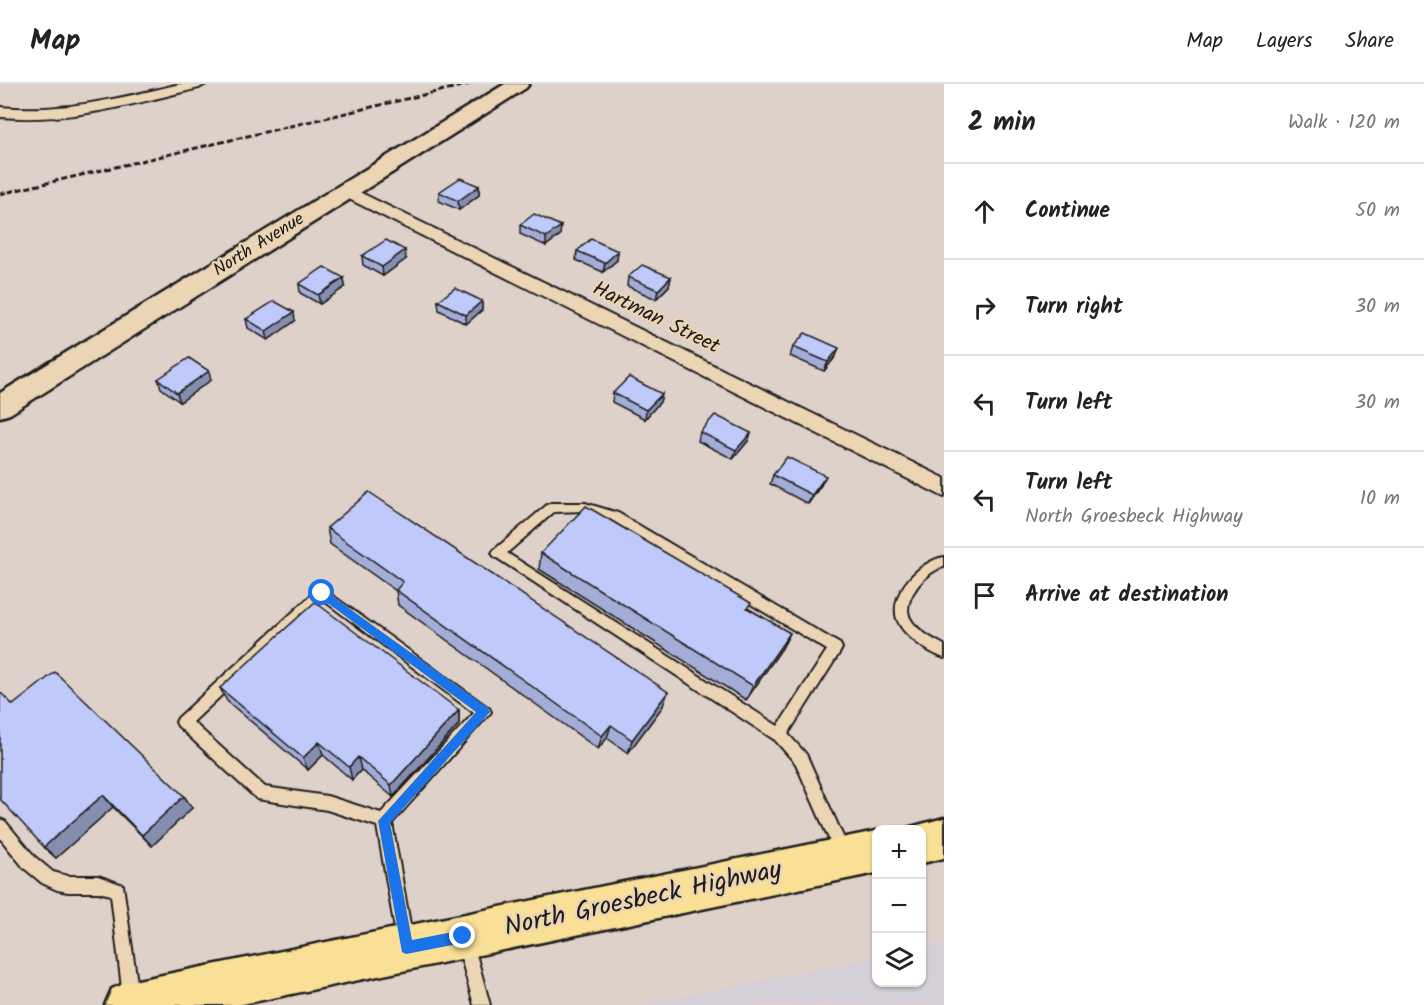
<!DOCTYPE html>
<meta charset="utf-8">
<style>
body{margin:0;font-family:Kalam,sans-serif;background:#f6f6f6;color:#222}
.controls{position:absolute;right:18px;bottom:18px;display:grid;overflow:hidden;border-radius:12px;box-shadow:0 2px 4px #0004}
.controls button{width:54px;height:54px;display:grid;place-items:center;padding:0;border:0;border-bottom:2px solid #e0e0e0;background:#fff;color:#222;font:30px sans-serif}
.stop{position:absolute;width:18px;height:18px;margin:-14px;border:4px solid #1a73e8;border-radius:50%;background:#fff}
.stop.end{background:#1a73e8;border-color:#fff;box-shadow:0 2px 6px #0008}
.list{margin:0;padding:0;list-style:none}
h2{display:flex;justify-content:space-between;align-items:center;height:78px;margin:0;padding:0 24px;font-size:26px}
h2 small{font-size:20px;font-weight:400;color:#767676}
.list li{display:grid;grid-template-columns:39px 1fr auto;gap:18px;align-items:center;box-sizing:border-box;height:96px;padding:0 24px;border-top:2px solid #e0e0e0}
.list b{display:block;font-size:22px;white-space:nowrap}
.list p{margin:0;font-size:20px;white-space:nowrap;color:#767676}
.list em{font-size:20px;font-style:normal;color:#767676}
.icon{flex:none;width:33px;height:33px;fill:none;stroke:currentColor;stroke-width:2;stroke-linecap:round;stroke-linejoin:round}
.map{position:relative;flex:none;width:944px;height:921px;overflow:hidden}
header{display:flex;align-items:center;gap:36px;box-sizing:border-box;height:84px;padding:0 30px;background:#fff;border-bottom:2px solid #e0e0e0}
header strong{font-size:28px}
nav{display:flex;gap:33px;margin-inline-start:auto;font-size:21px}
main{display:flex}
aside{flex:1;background:#fff}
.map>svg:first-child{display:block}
</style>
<header>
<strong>Map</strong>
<nav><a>Map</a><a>Layers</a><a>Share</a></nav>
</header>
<main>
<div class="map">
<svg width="944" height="921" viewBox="0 0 944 921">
<rect width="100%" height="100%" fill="#ded1ca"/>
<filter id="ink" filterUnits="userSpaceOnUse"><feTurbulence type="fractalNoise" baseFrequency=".0167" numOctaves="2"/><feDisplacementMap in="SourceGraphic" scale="12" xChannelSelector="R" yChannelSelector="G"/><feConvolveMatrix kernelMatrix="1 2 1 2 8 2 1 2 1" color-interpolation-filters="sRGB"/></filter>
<g filter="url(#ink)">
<path fill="#d5cfd8" d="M 944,859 L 944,921 L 640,921 L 876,873 L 876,898 L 922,898 L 922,864 Z"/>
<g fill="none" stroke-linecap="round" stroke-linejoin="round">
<g stroke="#1c1c1c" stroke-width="4">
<path id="lane" d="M 551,419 L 585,419 L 618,429 L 840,560 L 842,564 L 840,568 L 788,650 L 806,670 L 850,768 L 847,773 L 842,776 L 837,773 L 796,680 L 775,656 L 494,472 L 492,469 L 494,466 L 547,421 ZM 585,427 L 610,435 L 827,566 L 778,642 L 507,469 L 554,428 Z
M 944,473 L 944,483 C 927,486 901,516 910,534 C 916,546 933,555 944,561 L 944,574 C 928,568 903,552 897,535 C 889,509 920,477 944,473 Z
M 322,504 L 489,624 L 491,628 L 392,739 L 413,857 L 411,863 L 405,865 L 399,863 L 397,857 L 377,742 L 327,726 L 257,715 L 178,642 L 176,638 L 178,634 L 318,505 ZM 323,516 L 474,629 L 381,729 L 327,712 L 265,703 L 193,638 Z
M 0,735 L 5,737 L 35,773 L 53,788 L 68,792 L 98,792 L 123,801 L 139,913 L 137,919 L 130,921 L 125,919 L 123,913 L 111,811 L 98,808 L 68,808 L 57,806 L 42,799 L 24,784 L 0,754 Z
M 465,851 L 471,853 L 473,859 L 490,921 L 474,921 L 457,859 L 459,853 Z"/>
</g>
<g stroke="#1c1c1c" stroke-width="4">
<path id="street" d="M 180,0 L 206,0 L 199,4 C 133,20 69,39 0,33 L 0,23 C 62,29 120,14 180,0 Z
M 347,102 L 944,394 L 944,413 L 341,111 L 339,107 Z"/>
</g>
<g stroke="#1c1c1c" stroke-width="5">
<path id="secondary" d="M 505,0 L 529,0 L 526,4 L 10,330 L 0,333 L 0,309 Z"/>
</g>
<g stroke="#1c1c1c" stroke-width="5">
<path id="primary" d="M 944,734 L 944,774 L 922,779 L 922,746 L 907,744 Z
M 876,747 L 876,789 L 238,921 L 105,921 L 112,905 L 128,898 Z"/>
</g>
<use href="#lane" fill="#ecd5b5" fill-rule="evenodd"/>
<use href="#street" fill="#ecd5b5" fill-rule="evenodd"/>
<use href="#secondary" fill="#ecd5b5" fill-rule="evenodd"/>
<use href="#primary" fill="#fadf96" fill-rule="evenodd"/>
<path stroke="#1c1c1c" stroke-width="3" stroke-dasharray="6 3" stroke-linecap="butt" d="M 0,110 L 470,0"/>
</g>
<path fill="#a4add7" stroke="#1c1c1c" stroke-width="1.5" d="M 479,102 L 479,111 L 459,126 L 439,117 L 439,108 Z
M 520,141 L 560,151 L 546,162 L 520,150 Z
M 577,167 L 618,167 L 617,176 L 603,188 L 576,176 Z
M 362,172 L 406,175 L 383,192 L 363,181 Z
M 628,193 L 671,193 L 669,202 L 656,215 L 627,202 Z
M 344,194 L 345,203 L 320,220 L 300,209 L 299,200 Z
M 438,217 L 482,217 L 482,226 L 466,240 L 439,226 Z
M 246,235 L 295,237 L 268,256 L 248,244 Z
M 793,263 L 836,272 L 824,287 L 790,272 Z
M 158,295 L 211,296 L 180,318 L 161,304 Z
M 613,309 L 662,310 L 660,318 L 645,335 L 612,318 Z
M 700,348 L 751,349 L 748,357 L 733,375 L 698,357 Z
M 773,391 L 821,401 L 808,420 L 770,400 Z
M 327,444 L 663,622 L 628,669 L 607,654 L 598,665 L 398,521 L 396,507 L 330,460 Z
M 541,469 L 749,525 L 790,549 L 782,564 L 746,616 L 539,485 Z
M 220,604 L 459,626 L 459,640 L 393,713 L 361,686 L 352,696 L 323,671 L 308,686 L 227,617 Z
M 13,621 L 184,712 L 192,724 L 152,762 L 113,723 L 56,774 L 44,763 Z"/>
<path fill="#868daf" stroke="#1c1c1c" stroke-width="1.5" d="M 479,102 L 479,111 L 459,126 L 458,117 Z
M 561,142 L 560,151 L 546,162 L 546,153 Z
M 405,166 L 406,175 L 383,192 L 382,183 Z
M 618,167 L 617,176 L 603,188 L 605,179 Z
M 671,193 L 669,202 L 656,215 L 658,206 Z
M 344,194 L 345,203 L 320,220 L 318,211 Z
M 482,217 L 482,226 L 466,240 L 466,231 Z
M 294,228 L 295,237 L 268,256 L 266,247 Z
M 839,264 L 836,272 L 824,287 L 828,278 Z
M 209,287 L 211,296 L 180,318 L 177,309 Z
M 662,310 L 660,318 L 645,335 L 646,326 Z
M 751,349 L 748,357 L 733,375 L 736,366 Z
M 826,392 L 821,401 L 808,420 L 812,411 Z
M 790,549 L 782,564 L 746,616 L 753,602 Z
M 668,608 L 663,622 L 628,669 L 632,656 Z
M 459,626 L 459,640 L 393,713 L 391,701 Z
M 611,641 L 607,654 L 598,665 L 602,652 Z
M 319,658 L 323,671 L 308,686 L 303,674 Z
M 358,673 L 361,686 L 352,696 L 349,683 Z
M 103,711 L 113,723 L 56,774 L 44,763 Z
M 184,712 L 192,724 L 152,762 L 142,751 Z"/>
<path fill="#bfc9fa" stroke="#1c1c1c" stroke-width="1.5" d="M 460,94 L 479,102 L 458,117 L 439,108 Z
M 534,130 L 561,142 L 546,153 L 520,141 Z
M 591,155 L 618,167 L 605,179 L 577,167 Z
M 386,156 L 405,166 L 382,183 L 362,172 Z
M 642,181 L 671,193 L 658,206 L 628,193 Z
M 324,183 L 344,194 L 318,211 L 299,200 Z
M 455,204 L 482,217 L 466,231 L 438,217 Z
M 274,217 L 294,228 L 266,247 L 246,235 Z
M 805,249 L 839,264 L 828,278 L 793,263 Z
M 189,274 L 209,287 L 177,309 L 158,295 Z
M 629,293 L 662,310 L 646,326 L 613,309 Z
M 715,331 L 751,349 L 736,366 L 700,348 Z
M 787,373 L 826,392 L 812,411 L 773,391 Z
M 369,408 L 668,608 L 632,656 L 611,641 L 602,652 L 396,506 L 403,498 L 327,444 Z
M 586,422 L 751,519 L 747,524 L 790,549 L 753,602 L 541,469 Z
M 315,518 L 459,626 L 391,701 L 358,673 L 349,683 L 319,658 L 303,674 L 220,604 Z
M 55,588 L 184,712 L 142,751 L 103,711 L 44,763 L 0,715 L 0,608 L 13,621 Z"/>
</g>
<path fill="#1a73e8" d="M 322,505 L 488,624 L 490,628 L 390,739 L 412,856 L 463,846 L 467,848 L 469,852 L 467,857 L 463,859 L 406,870 L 402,868 L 378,737 L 476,628 L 318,512 L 317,509 Z"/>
<g text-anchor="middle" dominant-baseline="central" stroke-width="4.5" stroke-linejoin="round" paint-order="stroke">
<g font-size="18" fill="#1c1c1c" stroke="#ecd5b5">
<text transform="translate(259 161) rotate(-32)">North Avenue</text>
</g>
<g font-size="21" fill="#1c1c1c" stroke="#ecd5b5">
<text transform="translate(656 234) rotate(26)">Hartman Street</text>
</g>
<g font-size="26" fill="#1c1c1c" stroke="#ecd5b5">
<text transform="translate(643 815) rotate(-12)">North Groesbeck Highway</text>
</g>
</g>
</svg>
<div class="controls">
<button>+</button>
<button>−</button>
<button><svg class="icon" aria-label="layers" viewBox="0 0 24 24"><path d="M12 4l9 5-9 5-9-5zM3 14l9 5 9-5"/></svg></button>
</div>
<div class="stop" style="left:322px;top:509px"></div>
<div class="stop end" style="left:463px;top:852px"></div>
</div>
<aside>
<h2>2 min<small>Walk · 120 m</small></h2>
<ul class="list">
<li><svg class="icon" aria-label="ahead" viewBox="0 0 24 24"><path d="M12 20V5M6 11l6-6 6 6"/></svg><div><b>Continue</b></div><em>50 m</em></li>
<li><svg class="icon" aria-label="right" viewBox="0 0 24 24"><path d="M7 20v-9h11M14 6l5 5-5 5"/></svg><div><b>Turn right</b></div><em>30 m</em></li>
<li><svg class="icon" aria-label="left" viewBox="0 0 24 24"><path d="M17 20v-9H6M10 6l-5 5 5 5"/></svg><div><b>Turn left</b></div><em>30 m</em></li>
<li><svg class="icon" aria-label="left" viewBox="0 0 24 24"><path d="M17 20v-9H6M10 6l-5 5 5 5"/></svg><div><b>Turn left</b><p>North Groesbeck Highway</p></div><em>10 m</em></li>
<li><svg class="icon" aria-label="arrive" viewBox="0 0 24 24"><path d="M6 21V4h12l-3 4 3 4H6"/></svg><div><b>Arrive at destination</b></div></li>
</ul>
</aside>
</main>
